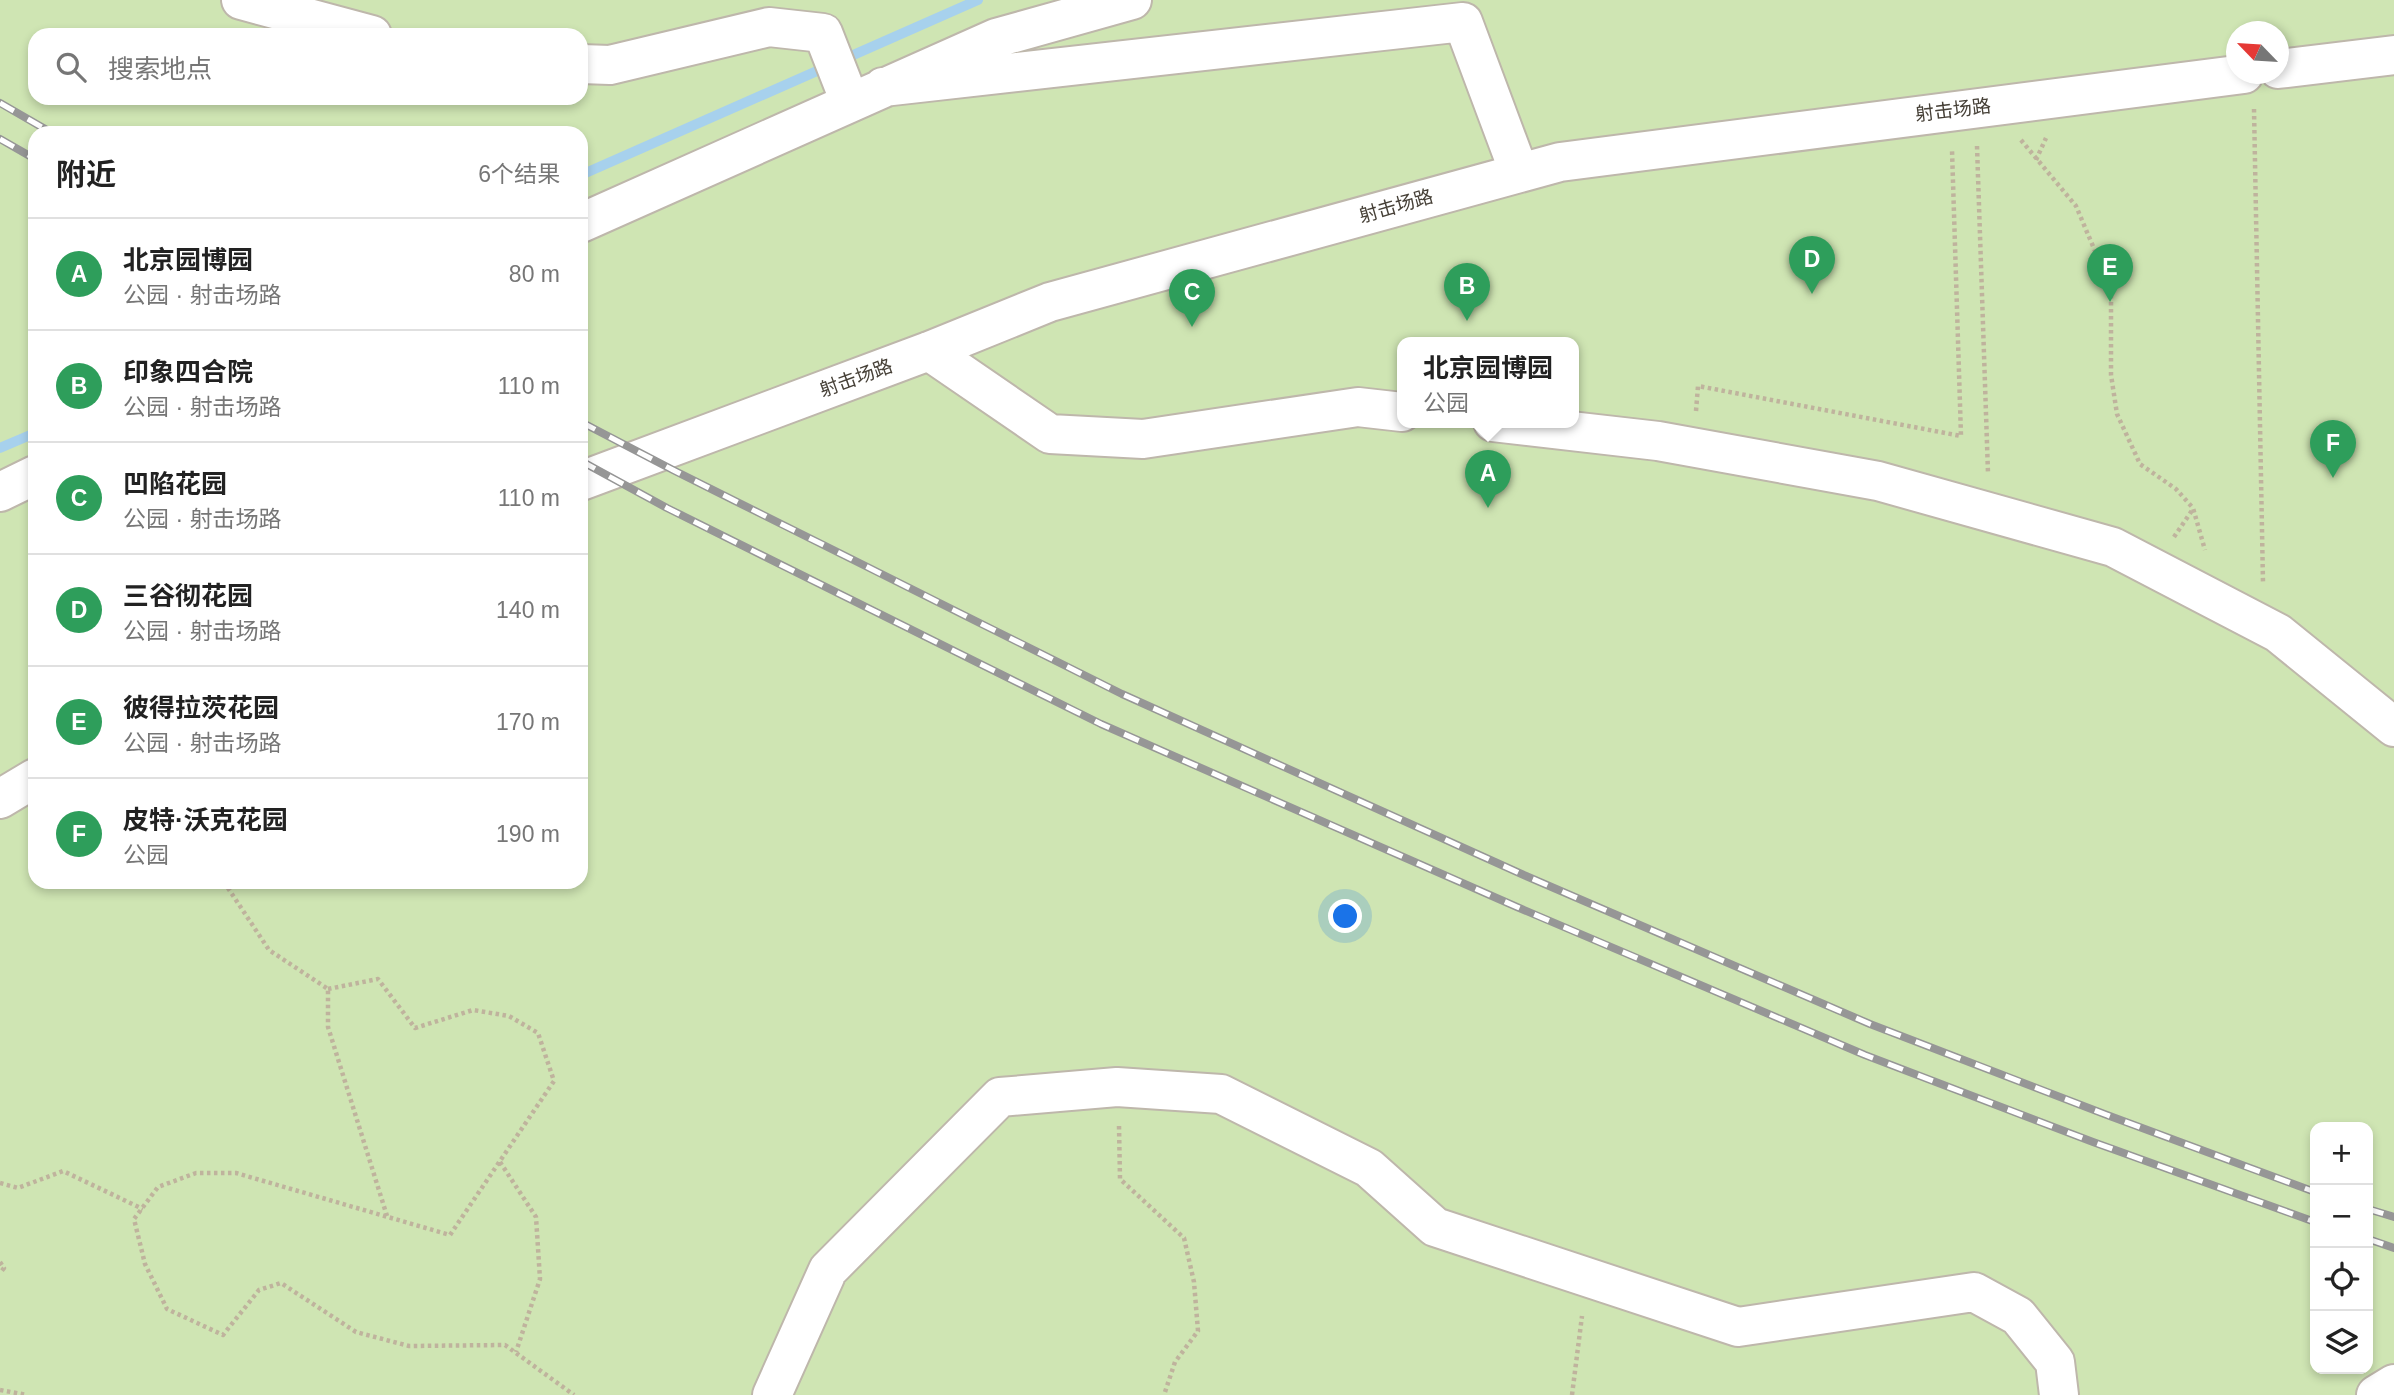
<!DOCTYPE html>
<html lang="zh">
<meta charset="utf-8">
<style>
body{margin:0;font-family:Arial,"Noto Sans SC",sans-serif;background:#f6f6f6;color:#222}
.controls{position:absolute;right:21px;bottom:21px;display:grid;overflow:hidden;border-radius:14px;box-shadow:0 4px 10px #0003}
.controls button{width:63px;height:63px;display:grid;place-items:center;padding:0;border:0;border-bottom:2px solid #e0e0e0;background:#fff;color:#222;font:35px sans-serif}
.compass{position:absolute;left:2226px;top:21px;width:63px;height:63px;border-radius:50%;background:#fff;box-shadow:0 4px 10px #0003;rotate:295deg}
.you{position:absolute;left:1346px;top:917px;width:24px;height:24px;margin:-18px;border:5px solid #fff;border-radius:50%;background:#1a73e8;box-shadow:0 0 0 10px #1a73e833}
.badge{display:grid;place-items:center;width:46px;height:46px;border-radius:50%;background:#ef4023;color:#fff;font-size:23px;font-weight:700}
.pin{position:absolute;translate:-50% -58px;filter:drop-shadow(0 2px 4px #0008)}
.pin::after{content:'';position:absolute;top:37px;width:24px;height:21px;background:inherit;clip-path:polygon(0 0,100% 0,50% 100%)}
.popup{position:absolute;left:1397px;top:337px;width:182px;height:91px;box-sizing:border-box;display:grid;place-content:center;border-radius:14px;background:#fff;filter:drop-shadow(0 2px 5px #0005);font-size:23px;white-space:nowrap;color:#767676}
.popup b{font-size:26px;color:#222}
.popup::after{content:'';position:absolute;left:50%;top:100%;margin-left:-14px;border:14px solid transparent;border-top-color:#fff}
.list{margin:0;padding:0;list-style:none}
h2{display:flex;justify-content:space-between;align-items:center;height:91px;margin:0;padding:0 28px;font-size:30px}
h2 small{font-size:23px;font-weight:400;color:#767676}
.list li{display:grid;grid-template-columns:46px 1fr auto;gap:21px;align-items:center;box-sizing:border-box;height:112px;padding:0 28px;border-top:2px solid #e0e0e0}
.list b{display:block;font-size:26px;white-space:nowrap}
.list p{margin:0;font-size:23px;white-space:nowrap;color:#767676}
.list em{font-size:23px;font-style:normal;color:#767676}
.icon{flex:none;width:38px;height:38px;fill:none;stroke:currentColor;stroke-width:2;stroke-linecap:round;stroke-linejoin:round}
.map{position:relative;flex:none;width:2394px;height:1395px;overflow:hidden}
.search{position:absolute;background:#fff;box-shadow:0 4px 10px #0003;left:28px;top:28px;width:560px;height:77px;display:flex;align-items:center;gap:18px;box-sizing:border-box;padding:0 24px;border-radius:21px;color:#767676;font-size:26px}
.panel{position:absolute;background:#fff;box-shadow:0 4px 10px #0003;left:28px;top:126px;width:560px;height:763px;border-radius:21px}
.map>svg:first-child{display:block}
</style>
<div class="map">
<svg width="2394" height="1395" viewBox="0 0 2394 1395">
<rect width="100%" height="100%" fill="#f3f0e8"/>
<path fill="#cfe5b3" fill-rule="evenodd" d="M 0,0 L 2394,0 L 2394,1395 L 0,1395 ZM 2236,32 L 2278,32 L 2278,74 L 2236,74 ZM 35,35 L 581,35 L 581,98 L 35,98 ZM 35,133 L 581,133 L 581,882 L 35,882 ZM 1402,342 L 1574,342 L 1574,422 L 1402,422 ZM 2315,1127 L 2368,1127 L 2368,1369 L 2315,1369 Z"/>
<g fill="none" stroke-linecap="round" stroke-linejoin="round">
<path stroke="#a7d1ed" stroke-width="10" d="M 581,175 L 978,0
M 0,448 L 35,433"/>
<g stroke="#beb7ab" stroke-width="42">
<path id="minor" d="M 241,0 L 372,35
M 581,64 L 610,65 L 769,27 L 823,33 L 850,102
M 2278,69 L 2394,55
M 883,87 L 1463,22 L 1519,172
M 581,223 L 996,38 L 1132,0
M 929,351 L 1050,434 L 1143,439 L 1358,407 L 1402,412
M 1493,422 L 1658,441 L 1878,481 L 2113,547 L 2278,633 L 2394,727
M 581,481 L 929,351 L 1050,302 L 1560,162 L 2244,74
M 0,492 L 35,475
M 0,799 L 35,778
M 772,1395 L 828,1270 L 1000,1097 L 1117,1087 L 1221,1094 L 1369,1168 L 1435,1227 L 1738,1327 L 1974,1292 L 2018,1316 L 2055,1362 L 2059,1395
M 2376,1395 L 2394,1384"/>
</g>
<path stroke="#bfb39d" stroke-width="4.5" stroke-dasharray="3.5 3.5" stroke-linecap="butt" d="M 2254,109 L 2263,583
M 2021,140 L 2076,206 L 2111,289 L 2111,375 L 2117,414 L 2140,464 L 2176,489 L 2193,508 L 2205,550
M 1977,146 L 1988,473
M 2036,160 L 2046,138
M 1696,411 L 1698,386 L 1961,436 L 1952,150
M 2174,537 L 2193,509
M 224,882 L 269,950 L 328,989 L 328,1027 L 387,1216
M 328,989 L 378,979 L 415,1028 L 473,1010 L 509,1016 L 538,1033 L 554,1081 L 450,1235 L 236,1173 L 196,1173 L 158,1187 L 134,1219 L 145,1264 L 167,1309 L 223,1335 L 259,1290 L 281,1283 L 356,1332 L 409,1346 L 505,1345 L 574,1395
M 1119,1126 L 1120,1179 L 1184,1238 L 1194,1282 L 1198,1331 L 1175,1362 L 1164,1395
M 500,1162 L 536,1217 L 540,1279 L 516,1352
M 0,1183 L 18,1188 L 63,1171 L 143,1209
M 0,1262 L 4,1268 L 0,1273
M 0,1390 L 27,1395
M 1572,1395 L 1582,1316"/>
<use href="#minor" stroke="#fff" stroke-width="38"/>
<g stroke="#969696" stroke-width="8">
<path id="rail" d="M 0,103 L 52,133
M 0,139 L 35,159
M 581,422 L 673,470 L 1122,694 L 1526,876 L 1870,1024 L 2107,1115 L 2315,1192
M 581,461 L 667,508 L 1101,724 L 1517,907 L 1865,1055 L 2093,1142 L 2315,1222
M 2368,1209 L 2394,1217
M 2368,1239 L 2394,1248"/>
</g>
<use href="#rail" stroke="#fff" stroke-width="5" stroke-dasharray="16" stroke-linecap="butt"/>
</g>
<g text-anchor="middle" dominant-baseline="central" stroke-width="5" stroke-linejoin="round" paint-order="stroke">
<g font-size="19" fill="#464037" stroke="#fff">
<text transform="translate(1953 110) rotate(-7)">射击场路</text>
<text transform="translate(1396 206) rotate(-16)">射击场路</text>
<text transform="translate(856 378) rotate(-20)">射击场路</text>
</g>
</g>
</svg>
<div class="controls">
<button>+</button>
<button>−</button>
<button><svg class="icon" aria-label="locate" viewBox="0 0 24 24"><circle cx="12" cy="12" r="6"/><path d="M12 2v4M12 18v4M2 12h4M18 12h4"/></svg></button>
<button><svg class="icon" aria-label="layers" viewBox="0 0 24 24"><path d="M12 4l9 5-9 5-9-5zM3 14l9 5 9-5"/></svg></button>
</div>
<svg class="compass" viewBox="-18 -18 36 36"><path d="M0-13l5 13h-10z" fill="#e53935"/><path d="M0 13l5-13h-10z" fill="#767676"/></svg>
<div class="you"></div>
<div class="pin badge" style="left:1488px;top:508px;background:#2e9e5b">A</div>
<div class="popup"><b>北京园博园</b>公园</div>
<div class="pin badge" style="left:1467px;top:321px;background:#2e9e5b">B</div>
<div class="pin badge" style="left:1192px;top:327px;background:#2e9e5b">C</div>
<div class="pin badge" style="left:1812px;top:294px;background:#2e9e5b">D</div>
<div class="pin badge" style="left:2110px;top:302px;background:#2e9e5b">E</div>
<div class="pin badge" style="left:2333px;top:478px;background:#2e9e5b">F</div>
<div class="search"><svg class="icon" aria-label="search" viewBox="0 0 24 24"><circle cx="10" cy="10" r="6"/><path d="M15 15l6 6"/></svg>搜索地点</div>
<section class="panel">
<h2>附近<small>6个结果</small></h2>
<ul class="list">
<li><span class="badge" style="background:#2e9e5b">A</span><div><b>北京园博园</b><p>公园 · 射击场路</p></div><em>80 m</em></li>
<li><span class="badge" style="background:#2e9e5b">B</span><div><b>印象四合院</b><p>公园 · 射击场路</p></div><em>110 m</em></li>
<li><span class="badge" style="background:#2e9e5b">C</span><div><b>凹陷花园</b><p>公园 · 射击场路</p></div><em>110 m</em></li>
<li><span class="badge" style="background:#2e9e5b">D</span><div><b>三谷彻花园</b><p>公园 · 射击场路</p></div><em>140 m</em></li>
<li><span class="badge" style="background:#2e9e5b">E</span><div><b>彼得拉茨花园</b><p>公园 · 射击场路</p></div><em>170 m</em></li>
<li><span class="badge" style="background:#2e9e5b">F</span><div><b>皮特·沃克花园</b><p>公园</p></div><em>190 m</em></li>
</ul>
</section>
</div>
